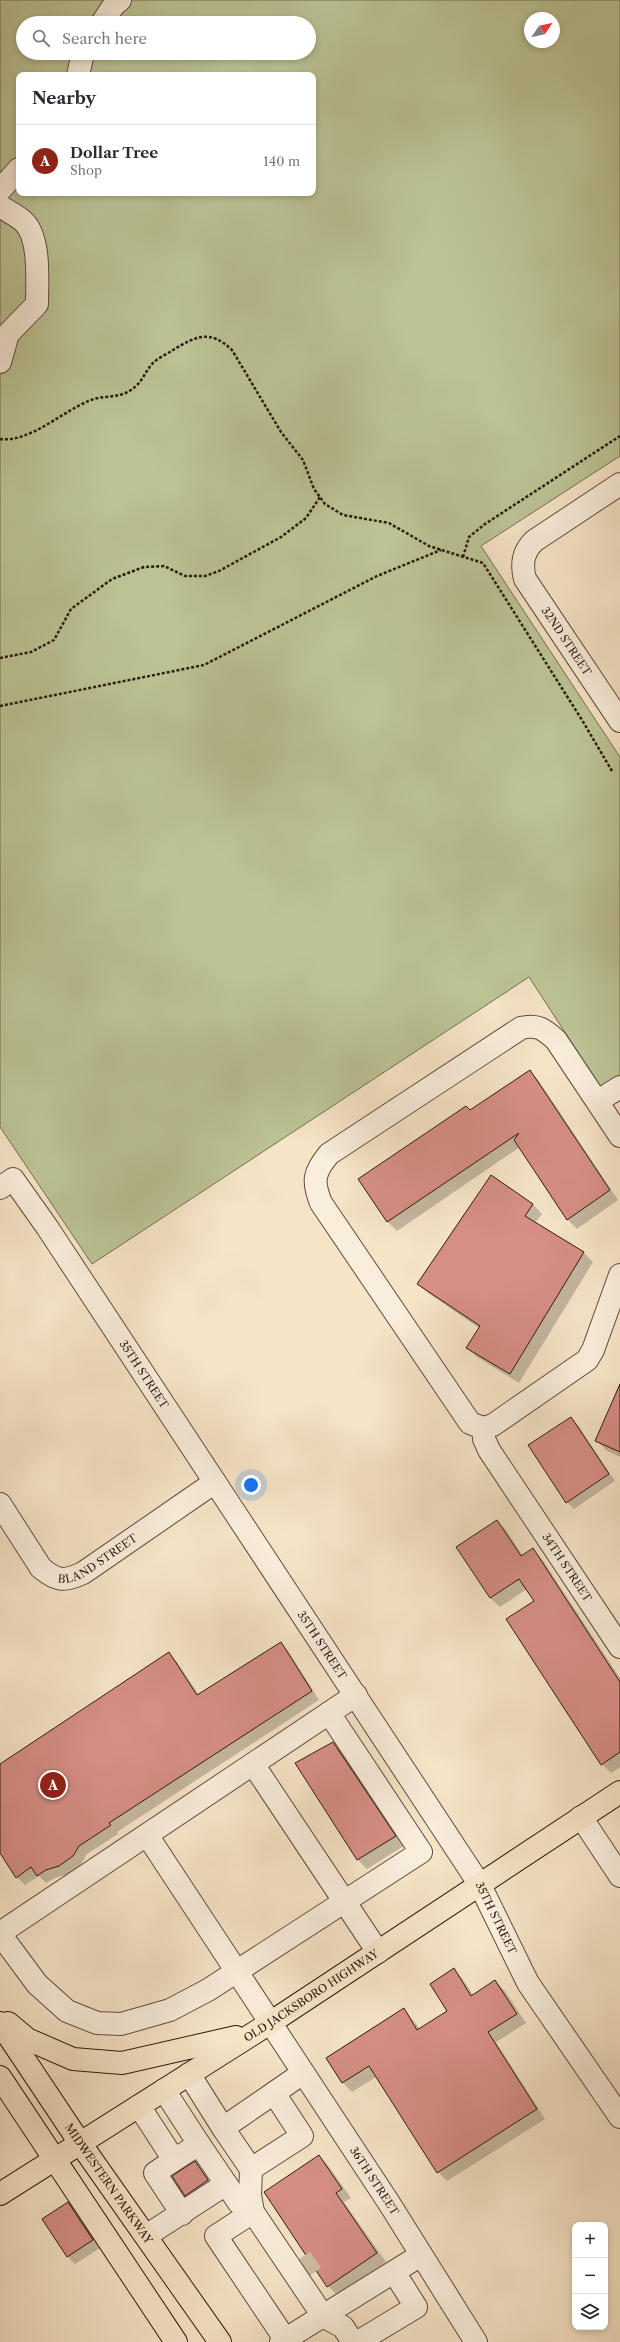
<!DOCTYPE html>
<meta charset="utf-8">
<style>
body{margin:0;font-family:"Libre Caslon Text",serif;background:#f2f2f3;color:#2b2b33}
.controls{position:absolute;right:12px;bottom:12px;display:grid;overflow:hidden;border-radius:8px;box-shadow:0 2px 6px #0003}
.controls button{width:36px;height:36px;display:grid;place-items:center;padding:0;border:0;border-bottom:1px solid #e1e1e2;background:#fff;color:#2b2b33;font:20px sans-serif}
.compass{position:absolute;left:524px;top:12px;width:36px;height:36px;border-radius:50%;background:#fff;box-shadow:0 2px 6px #0003;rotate:56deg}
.you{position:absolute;left:251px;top:1485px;width:14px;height:14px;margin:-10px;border:3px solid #fff;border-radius:50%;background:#1a73e8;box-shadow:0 0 0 6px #1a73e833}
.badge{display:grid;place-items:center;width:26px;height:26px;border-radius:50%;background:#8f2418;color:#fff;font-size:13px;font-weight:700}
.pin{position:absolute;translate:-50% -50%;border:2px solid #fff;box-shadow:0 1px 4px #0006}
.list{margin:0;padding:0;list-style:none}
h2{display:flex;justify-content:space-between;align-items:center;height:52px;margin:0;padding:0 16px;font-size:17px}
h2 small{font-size:13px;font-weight:400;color:#7c7c81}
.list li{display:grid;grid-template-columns:26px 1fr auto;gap:12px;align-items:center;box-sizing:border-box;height:72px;padding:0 16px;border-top:1px solid #e1e1e2}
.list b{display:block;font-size:15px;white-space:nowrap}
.list p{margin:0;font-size:13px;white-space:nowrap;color:#7c7c81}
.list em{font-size:13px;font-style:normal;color:#7c7c81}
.icon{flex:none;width:22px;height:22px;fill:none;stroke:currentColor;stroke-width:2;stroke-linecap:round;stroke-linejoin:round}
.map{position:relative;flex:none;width:620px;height:2342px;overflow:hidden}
.search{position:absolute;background:#fff;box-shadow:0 2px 6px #0003;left:16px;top:16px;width:300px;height:44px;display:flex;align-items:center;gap:10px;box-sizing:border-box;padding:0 14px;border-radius:22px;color:#7c7c81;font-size:15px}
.panel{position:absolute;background:#fff;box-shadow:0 2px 6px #0003;left:16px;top:72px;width:300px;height:124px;border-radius:8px}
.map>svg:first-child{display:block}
</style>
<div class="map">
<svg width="620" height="2342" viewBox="0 0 620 2342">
<rect width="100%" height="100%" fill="#f6e4c7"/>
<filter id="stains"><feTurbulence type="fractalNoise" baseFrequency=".005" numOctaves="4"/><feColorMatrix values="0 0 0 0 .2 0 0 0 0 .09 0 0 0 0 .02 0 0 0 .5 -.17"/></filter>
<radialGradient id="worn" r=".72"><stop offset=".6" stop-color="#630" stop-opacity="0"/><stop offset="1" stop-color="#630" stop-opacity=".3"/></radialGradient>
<path fill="#bcc496" stroke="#746f54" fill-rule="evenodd" d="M 0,0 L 620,0 L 620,456 L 481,546 L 620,757 L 620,1080 L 603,1091 L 529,977 L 92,1264 L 0,1127 ZM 530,18 L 554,18 L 554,42 L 530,42 ZM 23,23 L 309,23 L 309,53 L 23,53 ZM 19,75 L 313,75 L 313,193 L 19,193 Z"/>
<path fill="#0003" d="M 530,1072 L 539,1081 L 618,1200 L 577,1229 L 568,1220 L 520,1147 L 397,1231 L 387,1221 L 470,1111 Z
M 533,1204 L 542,1214 L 535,1223 L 584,1253 L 593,1262 L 519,1383 L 477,1357 L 467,1347 L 479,1328 L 428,1293 L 418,1284 Z
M 620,1386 L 620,1457 L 606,1450 L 597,1441 Z
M 571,1418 L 578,1425 L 615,1481 L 574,1509 L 567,1502 Z
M 497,1521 L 506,1530 L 523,1556 L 533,1550 L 542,1559 L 620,1678 L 620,1767 L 611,1773 L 602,1764 L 535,1602 L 527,1589 L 500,1607 L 490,1598 Z
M 281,1643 L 289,1652 L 319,1700 L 117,1832 L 118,1834 L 87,1854 L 81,1864 L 68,1874 L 55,1878 L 46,1883 L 39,1876 L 25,1885 L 17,1877 L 0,1851 L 0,1765 L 168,1653 L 177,1662 L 199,1695 Z
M 333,1743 L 342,1752 L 404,1846 L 367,1869 L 358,1860 L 296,1763 Z
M 454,1970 L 463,1979 L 473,1995 L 495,1981 L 505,1991 L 526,2023 L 496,2042 L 545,2119 L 447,2181 L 438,2172 L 376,2077 L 352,2092 L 343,2083 L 327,2058 L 404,2009 L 420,2029 L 448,2011 Z
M 319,2156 L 328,2165 L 351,2198 L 344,2202 L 386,2262 L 337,2295 L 328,2286 L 266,2192 Z
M 195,2162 L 212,2185 L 190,2200 L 186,2195 Z
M 68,2203 L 100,2248 L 75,2264 L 68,2257 L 43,2219 Z"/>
<path fill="#d68e85" stroke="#2c1a11" d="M 530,1070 L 610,1190 L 567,1220 L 514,1140 L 519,1133 L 387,1222 L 358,1179 L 466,1106 L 470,1110 Z
M 491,1175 L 533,1204 L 525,1216 L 584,1252 L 510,1374 L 466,1348 L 480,1326 L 417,1284 Z
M 620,1384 L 620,1452 L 595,1441 Z
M 571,1417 L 609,1474 L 566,1503 L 528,1445 Z
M 497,1520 L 521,1556 L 533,1548 L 620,1682 L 620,1752 L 601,1765 L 506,1619 L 534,1601 L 519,1579 L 490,1598 L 456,1547 Z
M 281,1642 L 312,1691 L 109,1823 L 111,1825 L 79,1846 L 73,1856 L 59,1866 L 46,1870 L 37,1876 L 31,1867 L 16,1878 L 0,1853 L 0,1764 L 169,1652 L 197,1695 Z
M 333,1742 L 396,1836 L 357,1860 L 295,1763 Z
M 454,1968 L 471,1996 L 495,1980 L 517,2014 L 488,2032 L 537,2109 L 437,2173 L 369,2066 L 342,2083 L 326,2058 L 404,2008 L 417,2030 L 447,2011 L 430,1984 Z
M 319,2155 L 342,2189 L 336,2193 L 377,2253 L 327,2287 L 264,2192 Z
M 195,2161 L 208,2180 L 185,2196 L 172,2176 Z
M 68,2202 L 93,2240 L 67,2257 L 42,2219 Z"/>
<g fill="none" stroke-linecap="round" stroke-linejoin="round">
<path stroke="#cebca3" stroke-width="22" stroke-dasharray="22 11" stroke-linecap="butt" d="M 301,2258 L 312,2274"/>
<g stroke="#5e4c3e" stroke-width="24">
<g id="minor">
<path d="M 102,23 L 114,5 L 120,0"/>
<path d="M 78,75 L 83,53"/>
<path d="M 0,190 L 19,169"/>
<path d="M 0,206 C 7,211 16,215 23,221 C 41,237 37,282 37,304 L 8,334 L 0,362"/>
<path id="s1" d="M 620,484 L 534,541 C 523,552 521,564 525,579 L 620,721"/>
<path d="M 598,1101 L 620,1087"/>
<path d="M 620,1136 L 556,1040 C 544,1029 537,1024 521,1028 L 329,1154 C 314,1172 312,1181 321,1203 L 470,1423 L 483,1428 L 493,1425 L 587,1360 L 593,1350 L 620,1275"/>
<path id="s2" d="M 0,1188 L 13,1179 L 47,1227 L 480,1885 L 528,1983 L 620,2117"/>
<path id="s3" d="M 483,1428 L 484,1439 L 489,1450 L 620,1647"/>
<path id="s4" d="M 0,1504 L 41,1568 C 57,1581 64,1582 83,1573 L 215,1482"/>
<path d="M 253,1764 L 378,1952"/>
<path d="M 581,1817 L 620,1876"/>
<path id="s5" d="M 147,1835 L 389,2203 L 476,2342"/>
<path d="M 0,1933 L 356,1695"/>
<path d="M 0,1934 L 37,1984 L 67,2011 L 97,2023 L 121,2024 L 170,2010 L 208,1990 L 421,1852 L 329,1713"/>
<path d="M 303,2073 L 274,2093 L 302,2136 L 251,2169 L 250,2195 L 253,2212 L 323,2316 L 343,2327 L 353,2342"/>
<path d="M 189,2074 L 223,2128"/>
<path d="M 164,2090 L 199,2144"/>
<path d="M 139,2106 L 174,2160 L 199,2144 L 239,2203 L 253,2212 L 216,2236 L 285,2339"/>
<path d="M 174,2160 L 155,2173 L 182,2214"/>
<path d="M 251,2169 L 223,2128 L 274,2093"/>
<path d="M 146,2236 L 226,2184"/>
<path d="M 281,2342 L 421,2255"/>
<path d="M 358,2342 L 416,2307 L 394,2272"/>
</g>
</g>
<g stroke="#2c1a11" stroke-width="24">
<g id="major">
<path id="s6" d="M 0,2023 L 80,2143 L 220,2342"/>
<path d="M 8,2023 L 27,2039 L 73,2059 L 122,2063 L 236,2037"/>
<path d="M 0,2077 L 176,2342"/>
<path id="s7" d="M 0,2194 L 270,2023 L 620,1792"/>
</g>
</g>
<path stroke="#2c1a11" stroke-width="2.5" stroke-dasharray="3 2" stroke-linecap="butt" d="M 0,439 C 30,443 64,410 91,400 C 107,394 121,400 136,386 C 143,380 146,370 153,363 C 158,358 167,354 173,350 C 196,336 210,329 232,350 L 281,432 L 303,460 L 314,489 L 325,504 L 343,515 L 389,523 L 429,546 L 483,563 L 582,720 L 612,771
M 463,557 L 469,537 L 485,524 L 620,436
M 0,658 L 31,652 L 54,640 L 71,609 L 112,579 L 144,567 L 164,566 L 185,576 L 205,576 L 219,571 L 281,537 L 306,518 L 320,497
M 0,706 L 204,665 L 377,576 L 441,550"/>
<use href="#minor" stroke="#f9eddb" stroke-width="22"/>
<use href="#major" stroke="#f6e4c7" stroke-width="22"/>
</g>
<g text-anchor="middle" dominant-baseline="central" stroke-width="3" stroke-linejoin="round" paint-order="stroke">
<g font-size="11" fill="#2c1a11" stroke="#f9eddb">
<text stroke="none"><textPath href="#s1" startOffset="219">32ND STREET</textPath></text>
<text stroke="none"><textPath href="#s2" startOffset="251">35TH STREET</textPath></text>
<text stroke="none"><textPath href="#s4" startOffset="141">BLAND STREET</textPath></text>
<text stroke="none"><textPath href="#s3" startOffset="164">34TH STREET</textPath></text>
<text stroke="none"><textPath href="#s2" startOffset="575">35TH STREET</textPath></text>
<text stroke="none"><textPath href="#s2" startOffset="899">35TH STREET</textPath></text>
<text stroke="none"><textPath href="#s7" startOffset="369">OLD JACKSBORO HIGHWAY</textPath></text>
<text stroke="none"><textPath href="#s5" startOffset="414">36TH STREET</textPath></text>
<text stroke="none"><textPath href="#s6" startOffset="194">MIDWESTERN PARKWAY</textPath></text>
</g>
</g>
<rect width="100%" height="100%" filter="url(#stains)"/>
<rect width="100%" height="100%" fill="url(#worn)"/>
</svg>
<div class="controls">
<button>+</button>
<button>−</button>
<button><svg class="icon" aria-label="layers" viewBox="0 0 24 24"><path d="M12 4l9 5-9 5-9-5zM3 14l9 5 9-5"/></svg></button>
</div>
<svg class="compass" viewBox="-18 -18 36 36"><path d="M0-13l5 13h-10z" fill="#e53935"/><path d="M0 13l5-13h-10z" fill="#7c7c81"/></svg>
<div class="you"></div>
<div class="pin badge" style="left:53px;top:1785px">A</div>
<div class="search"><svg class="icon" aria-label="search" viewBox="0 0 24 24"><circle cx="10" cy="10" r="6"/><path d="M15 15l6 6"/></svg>Search here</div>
<section class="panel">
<h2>Nearby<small></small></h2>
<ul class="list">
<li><span class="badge">A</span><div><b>Dollar Tree</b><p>Shop</p></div><em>140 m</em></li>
</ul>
</section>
</div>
